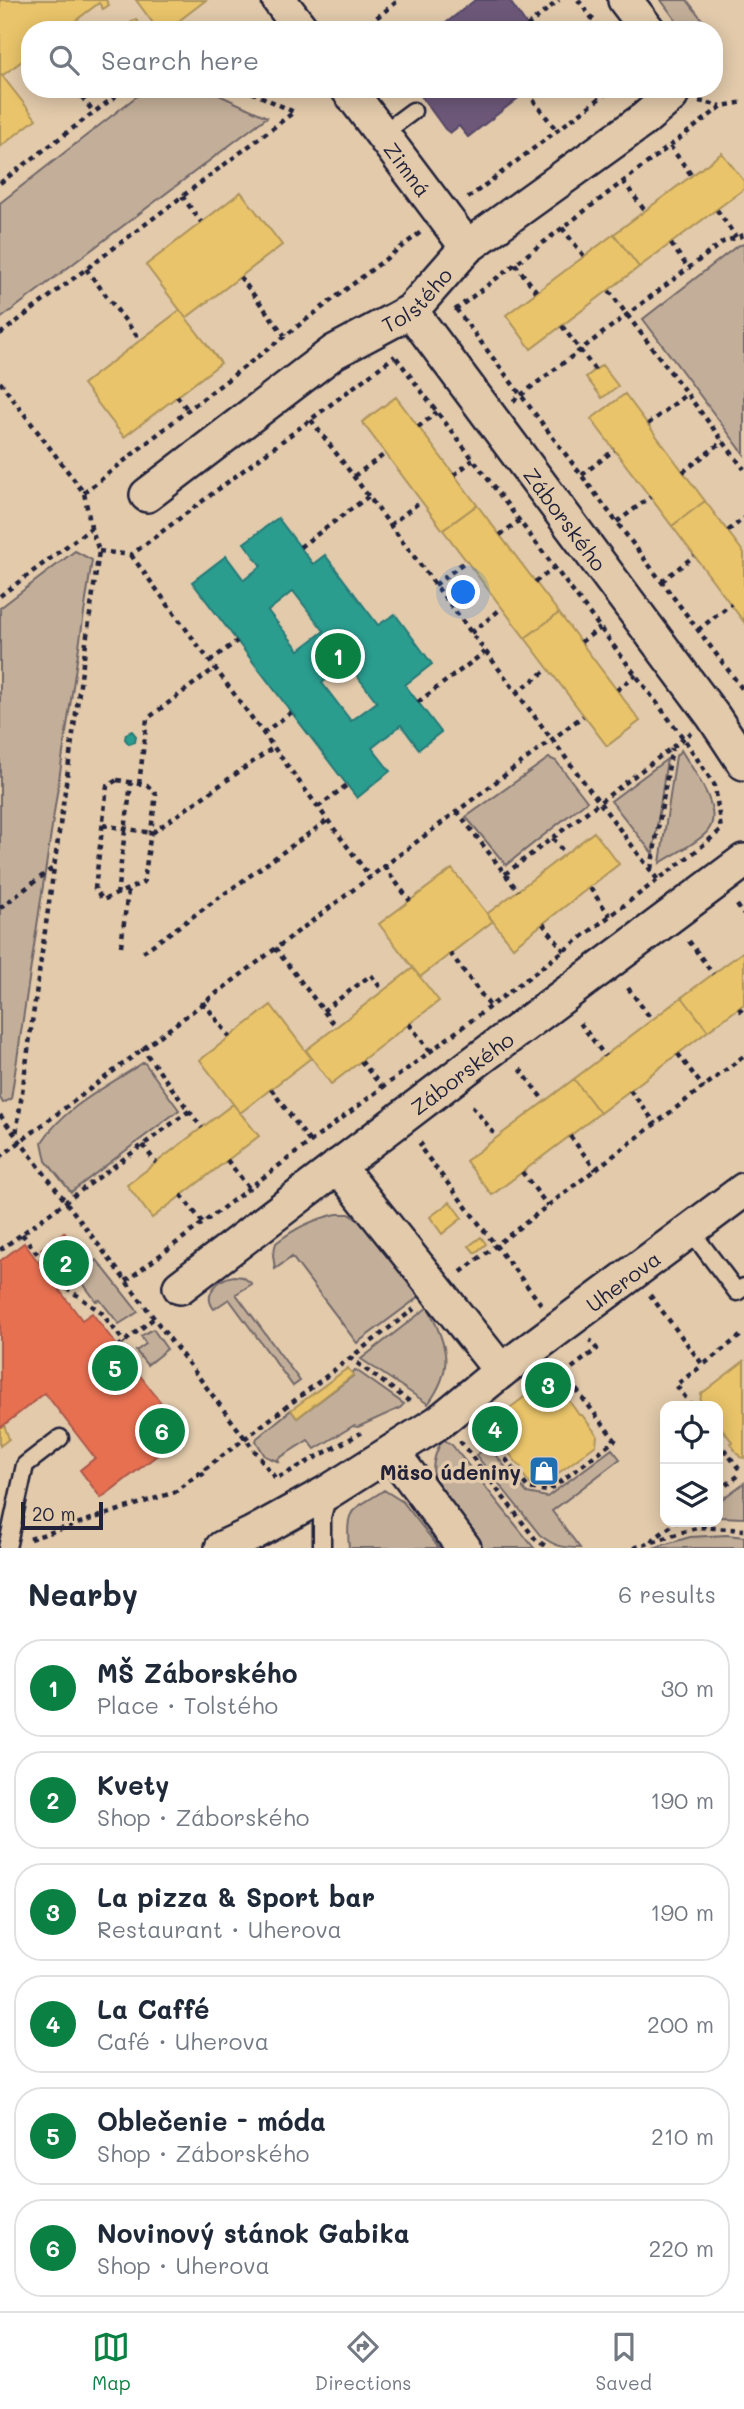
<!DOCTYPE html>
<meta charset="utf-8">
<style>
body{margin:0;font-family:Mali,sans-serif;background:#f6f6f7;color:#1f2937}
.controls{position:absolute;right:21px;bottom:21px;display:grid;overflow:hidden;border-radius:14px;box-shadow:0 4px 18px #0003}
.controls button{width:63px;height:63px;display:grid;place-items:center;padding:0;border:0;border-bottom:2px solid #e0e1e3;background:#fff;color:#1f2937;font:35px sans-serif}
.scale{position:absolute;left:21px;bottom:18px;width:82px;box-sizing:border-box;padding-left:7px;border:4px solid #22223b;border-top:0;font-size:19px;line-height:24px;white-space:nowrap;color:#22223b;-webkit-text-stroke:5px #e2caab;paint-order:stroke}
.you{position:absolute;left:464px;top:593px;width:24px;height:24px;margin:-18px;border:5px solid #fff;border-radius:50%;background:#1a73e8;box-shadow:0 0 0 10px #1a73e833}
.badge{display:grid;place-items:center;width:46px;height:46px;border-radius:50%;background:#0b8043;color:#fff;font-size:23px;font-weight:700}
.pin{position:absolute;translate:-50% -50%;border:4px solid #fff;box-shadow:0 2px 7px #0006}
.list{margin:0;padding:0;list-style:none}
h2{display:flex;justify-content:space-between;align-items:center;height:91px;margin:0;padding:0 28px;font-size:30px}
h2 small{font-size:23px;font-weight:400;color:#747a83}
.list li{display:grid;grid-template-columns:46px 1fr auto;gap:21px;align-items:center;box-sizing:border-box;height:98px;margin:0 14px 14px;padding:0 14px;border:2px solid #e0e1e3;border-radius:28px}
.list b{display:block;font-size:26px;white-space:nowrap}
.list p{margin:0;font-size:23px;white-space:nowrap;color:#747a83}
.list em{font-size:23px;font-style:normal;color:#747a83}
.icon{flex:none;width:38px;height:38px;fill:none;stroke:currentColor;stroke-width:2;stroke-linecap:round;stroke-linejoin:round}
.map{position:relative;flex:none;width:744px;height:1548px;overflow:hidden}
.search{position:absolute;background:#fff;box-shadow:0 4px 18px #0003;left:21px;right:21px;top:21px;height:77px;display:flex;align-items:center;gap:18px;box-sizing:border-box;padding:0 24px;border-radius:28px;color:#747a83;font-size:26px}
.sheet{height:763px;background:#fff}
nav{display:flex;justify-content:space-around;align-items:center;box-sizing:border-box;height:98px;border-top:2px solid #e0e1e3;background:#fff;font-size:19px;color:#747a83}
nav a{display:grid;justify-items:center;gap:4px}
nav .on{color:#0b8043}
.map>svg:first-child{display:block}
</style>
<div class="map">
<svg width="744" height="1548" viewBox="0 0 744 1548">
<rect width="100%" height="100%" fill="#e2caab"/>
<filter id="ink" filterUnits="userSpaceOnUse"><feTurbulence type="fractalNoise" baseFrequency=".0143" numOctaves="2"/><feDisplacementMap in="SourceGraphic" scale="14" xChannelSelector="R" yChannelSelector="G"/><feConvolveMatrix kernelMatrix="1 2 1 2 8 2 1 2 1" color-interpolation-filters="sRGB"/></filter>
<g filter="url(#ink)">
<path fill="#c3af99" stroke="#72686a" stroke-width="2" d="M 661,0 L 687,0 L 710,30 L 683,30 Z
M 146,89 L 206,89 L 267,117 L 0,319 L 0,203 Z
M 744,244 L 744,454 L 643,319 L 737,246 Z
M 75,551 L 92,560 L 11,1099 L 3,1103 L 0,1098 L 0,608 Z
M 681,750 C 692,769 727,813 706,833 C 694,845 675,853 660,863 L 676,756 Z
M 549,758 L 556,761 L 587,801 L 506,865 L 466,817 Z
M 667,759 L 653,854 L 611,801 Z
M 144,1062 L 179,1110 L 71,1192 L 46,1161 L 42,1142 C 65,1106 110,1085 144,1062 Z
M 337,1214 L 349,1214 L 361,1220 L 420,1296 L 357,1343 L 292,1257 L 275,1269 L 273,1255 L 276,1243 C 295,1228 313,1219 337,1214 Z
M 97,1260 L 138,1312 L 119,1324 L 100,1300 L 96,1301 L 84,1285 L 74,1277 Z
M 234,1276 L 243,1277 L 252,1284 L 236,1294 L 300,1381 L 293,1386 L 229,1299 L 214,1309 C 202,1294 219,1278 234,1276 Z
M 428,1307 C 446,1346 456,1366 428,1404 L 361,1359 Z
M 153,1329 L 167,1349 L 147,1365 L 136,1351 L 146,1344 L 141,1336 Z
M 356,1370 L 404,1404 L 400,1408 L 358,1427 L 353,1426 L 315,1449 L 308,1440 L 278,1459 L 279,1462 L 265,1456 L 256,1441 L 257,1438 L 291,1410 L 297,1418 L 353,1376 L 352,1373 Z
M 443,1439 L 452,1445 L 534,1548 L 482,1548 C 454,1514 414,1486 443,1439 Z
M 489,1447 L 527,1493 L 547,1497 L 612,1449 L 620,1459 L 552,1511 L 580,1548 C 562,1548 554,1546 540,1535 L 476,1455 Z
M 744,1483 L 744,1518 L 718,1517 L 718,1502 Z
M 384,1490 L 403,1502 L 439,1548 L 349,1548 C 345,1504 353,1512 384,1490 Z
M 727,1535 L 744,1537 L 744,1548 L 653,1548 L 690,1537 Z"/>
<path fill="#e9c46a" stroke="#ad935c" stroke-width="2" d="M 0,0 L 106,0 L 109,5 L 103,9 L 99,3 L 63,30 L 30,30 L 30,55 L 3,75 L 0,73 Z
M 136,0 L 206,0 L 167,30 L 158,30 Z
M 136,19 L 143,30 L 121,30 Z
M 0,73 L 36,119 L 0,147 Z
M 722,153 L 744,181 L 744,189 L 639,267 L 614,234 Z
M 241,192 L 282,245 L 186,318 L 146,265 Z
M 614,234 L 639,267 L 531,349 L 506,315 Z
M 180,310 L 221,363 L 124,437 L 83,384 Z
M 602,365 L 618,386 L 602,398 L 586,377 Z
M 625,394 L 705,501 L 672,526 L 591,419 Z
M 396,397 L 477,505 L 443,530 L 362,422 Z
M 705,501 L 744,553 L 744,622 L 672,526 Z
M 477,505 L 559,613 L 525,638 L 443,530 Z
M 559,613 L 640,721 L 607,746 L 525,638 Z
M 594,832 L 619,864 L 513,947 L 487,914 Z
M 452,869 L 493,921 L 420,977 L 379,924 Z
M 744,951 L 744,1004 L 708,1031 L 682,997 Z
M 413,968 L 439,1001 L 331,1084 L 306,1050 Z
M 682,997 L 708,1031 L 600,1113 L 574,1079 Z
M 271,1005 L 311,1058 L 240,1113 L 200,1060 Z
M 574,1079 L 600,1113 L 492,1195 L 466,1161 Z
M 233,1104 L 259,1136 L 152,1218 L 127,1185 Z
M 450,1202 L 462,1218 L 442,1234 L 430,1217 Z
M 481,1237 L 486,1244 L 475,1253 L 469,1246 Z
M 744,1361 L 744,1458 L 740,1457 L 730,1443 L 732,1442 L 718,1423 L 718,1406 L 701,1406 L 700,1404 L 701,1394 Z
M 348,1368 L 353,1375 L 297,1418 L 291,1410 Z
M 546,1380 L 556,1382 L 579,1415 L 582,1415 L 597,1435 L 596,1445 L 541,1486 L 531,1485 L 521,1472 L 523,1470 L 491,1432 L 492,1422 Z
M 4,1425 L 9,1439 L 0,1446 L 0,1428 Z"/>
<path fill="#e76f51" stroke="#ac584a" stroke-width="2" d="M 64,1232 L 84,1258 L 61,1276 L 41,1249 Z
M 24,1243 L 82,1320 L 92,1313 L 185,1434 L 101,1498 L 80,1470 L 95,1458 L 45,1393 L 0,1428 L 0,1261 Z"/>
<path fill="#6d597a" stroke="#564867" stroke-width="2" d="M 475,0 L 509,0 L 530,30 L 437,30 Z
M 416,89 L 530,89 L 468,137 L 459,126 L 450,133 L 445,129 Z"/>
<path fill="#2a9d8f" stroke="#287876" stroke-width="2" fill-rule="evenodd" d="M 278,518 L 313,564 L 325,555 L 378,625 L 395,614 L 432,664 L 405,685 L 441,732 L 419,749 L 401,725 L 372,748 L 390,771 L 357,798 L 192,582 L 226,556 L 244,580 L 261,566 L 244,543 ZM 293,591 L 324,631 L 299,650 L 268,611 ZM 347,663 L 377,702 L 351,721 L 322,683 Z
M 132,731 L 136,736 L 135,742 L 129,744 L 125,739 L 126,734 Z"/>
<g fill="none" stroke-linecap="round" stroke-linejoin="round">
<g stroke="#22223b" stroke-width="21">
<path id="service" d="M 382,134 L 413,111
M 691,1231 L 737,1292 L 744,1287
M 7,1548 L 25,1465 L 60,1438
M 322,1548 L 322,1517 L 328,1495"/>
</g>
<g stroke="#22223b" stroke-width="38">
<g id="minor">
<path d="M 279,0 L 302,30"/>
<path d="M 625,0 L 648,30"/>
<path id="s1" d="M 348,89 L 467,247"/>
<path id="s2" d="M 411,311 L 713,716 L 744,763"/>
<path id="s3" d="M 147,495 L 334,352 L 411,311 L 467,247 L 643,120 L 671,96 L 672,89"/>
<path d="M 338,1166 L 501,1371"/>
<path id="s4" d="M 180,1287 L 471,1065 L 744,861"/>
<path d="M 392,1452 L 464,1548"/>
<path id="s5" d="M 222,1548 L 252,1534 L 328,1492 L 439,1422 L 501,1371 L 744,1190"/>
</g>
</g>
<path stroke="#22223b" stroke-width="4.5" stroke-dasharray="5 5" stroke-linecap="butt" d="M 578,0 L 601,30
M 527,26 L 559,0
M 361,30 L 399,0
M 76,89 L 94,113
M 527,92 L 557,131
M 699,101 L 721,106
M 670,146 L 692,176
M 623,181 L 645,211
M 0,183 L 125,89
M 182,196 L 201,222
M 468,198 L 612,89
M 717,210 L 736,237
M 562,228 L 584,256
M 671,244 L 689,269
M 515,264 L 537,292
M 86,269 L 140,340
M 240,277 L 285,336
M 609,291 L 744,469
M 456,309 L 744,691
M 455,310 L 722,106 L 744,102
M 562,326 L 595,370
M 0,334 L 294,112 L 245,89
M 0,382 L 84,493 L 91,527
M 177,396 L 188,410
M 513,401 L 723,242 L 744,235
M 311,420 L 658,880
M 648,424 L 687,394
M 418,427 L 437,412
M 683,472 L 723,441
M 454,475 L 473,460
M 582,475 L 614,450
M 354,476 L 385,454
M 84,493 L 188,410 L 421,232
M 617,522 L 650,497
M 390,525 L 421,501
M 728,531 L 744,518
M 500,535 L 519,521
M 300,547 L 369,496
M 99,551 L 131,555 L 395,356
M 131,555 L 370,877
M 662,581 L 694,556
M 535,582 L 554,568
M 435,585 L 466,561
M 0,596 L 91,528 L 99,551 L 16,1135
M 698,630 L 731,604
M 471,633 L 502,608
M 581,642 L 600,628
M 210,661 L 237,641
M 617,690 L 636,675
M 516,693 L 548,669
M 418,702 L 485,652
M 263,733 L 292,712
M 117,780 L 147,785 L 156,794 L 144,882 L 103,900 L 95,889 L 107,786 Z
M 139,784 L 147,719 L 215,668
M 318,807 L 347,785
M 457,811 L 518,891
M 103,825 L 152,833 L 274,747
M 553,838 L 565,854
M 384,866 L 410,901
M 651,869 L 672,748
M 505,874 L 691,733
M 590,888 L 610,916
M 117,895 L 131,783
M 737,905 L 744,915
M 0,908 L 54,867
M 543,924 L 564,951
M 689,941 L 713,974
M 121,946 L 128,891
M 275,948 L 336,1027
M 143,952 L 328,820
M 450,953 L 490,1006
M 628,988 L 652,1020
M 203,1002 L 230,1037
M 739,1008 L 744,1015
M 323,1011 L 371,975 L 383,991
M 580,1023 L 605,1056
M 409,1024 L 430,1051
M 678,1054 L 704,1088
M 361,1061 L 382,1087
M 520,1069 L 544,1101
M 271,1089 L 310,1142
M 630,1090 L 656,1124
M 472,1106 L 497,1137
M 189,1111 L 202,1128
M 0,1115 L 276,1479 L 361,1433
M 570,1136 L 596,1170
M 423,1143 L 419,1146 L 541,1304
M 143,1145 L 156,1163
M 0,1157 L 583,716
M 227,1160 L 249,1188
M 522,1172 L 548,1206
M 181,1195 L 203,1223
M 22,1234 L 61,1284 L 101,1312 L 125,1343
M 0,1250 L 189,1111 L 142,1048
M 461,1272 L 744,1056
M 126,1281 L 696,851 L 721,830 L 715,786 L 684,739 L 395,356
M 650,1295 L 703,1365 L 744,1333
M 118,1347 L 154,1318
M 349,1357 L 413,1404
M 564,1374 L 597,1349 L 590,1340
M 692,1406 L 676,1385 L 703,1365
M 481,1427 L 528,1488 L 548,1491 L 615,1440 L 558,1366
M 460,1441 L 536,1540 L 549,1548
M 718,1441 L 742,1473
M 201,1472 L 206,1480
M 718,1491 L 742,1473
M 30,1539 L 175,1492 L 414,1309
M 651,1541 L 677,1522
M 634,1548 L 699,1527 L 744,1530"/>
<use href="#service" stroke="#e2caab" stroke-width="16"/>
<use href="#minor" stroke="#e2caab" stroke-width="33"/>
</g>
</g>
<defs>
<g id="shop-square" transform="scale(1.575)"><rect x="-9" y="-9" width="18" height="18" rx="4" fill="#1f6fb2" stroke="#e2caab"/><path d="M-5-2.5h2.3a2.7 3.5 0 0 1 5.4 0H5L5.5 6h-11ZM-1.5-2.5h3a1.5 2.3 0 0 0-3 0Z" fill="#fff"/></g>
</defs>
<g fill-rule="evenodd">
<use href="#shop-square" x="544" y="1471"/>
</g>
<g text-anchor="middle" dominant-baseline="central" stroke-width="7" stroke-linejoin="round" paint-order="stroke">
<g font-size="21" fill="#22223b" stroke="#e2caab">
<text stroke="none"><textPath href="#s1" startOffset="100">Zimná</textPath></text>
<text stroke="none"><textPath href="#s3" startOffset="334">Tolstého</textPath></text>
<text stroke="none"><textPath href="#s2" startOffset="259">Záborského</textPath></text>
<text stroke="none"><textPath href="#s4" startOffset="354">Záborského</textPath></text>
<text stroke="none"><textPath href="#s5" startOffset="483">Uherova</textPath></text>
</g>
<g font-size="21" font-weight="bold" fill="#22223b" stroke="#e2caab" text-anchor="end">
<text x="521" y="1471">Mäso údeniny</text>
</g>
</g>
</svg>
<div class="controls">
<button><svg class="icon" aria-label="locate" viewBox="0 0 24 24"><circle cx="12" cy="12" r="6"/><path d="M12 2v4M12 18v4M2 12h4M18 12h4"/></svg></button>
<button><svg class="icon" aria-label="layers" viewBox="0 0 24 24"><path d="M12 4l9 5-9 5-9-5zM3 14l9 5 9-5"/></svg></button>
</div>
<div class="scale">20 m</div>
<div class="you"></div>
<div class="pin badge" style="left:338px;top:656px">1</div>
<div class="pin badge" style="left:66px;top:1263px">2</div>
<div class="pin badge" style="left:548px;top:1385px">3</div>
<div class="pin badge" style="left:495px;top:1429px">4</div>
<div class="pin badge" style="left:115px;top:1368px">5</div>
<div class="pin badge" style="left:162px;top:1431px">6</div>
<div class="search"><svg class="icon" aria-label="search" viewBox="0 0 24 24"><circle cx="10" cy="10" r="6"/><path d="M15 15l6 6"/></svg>Search here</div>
</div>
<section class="sheet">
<h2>Nearby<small>6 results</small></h2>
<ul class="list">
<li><span class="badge">1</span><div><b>MŠ Záborského</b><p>Place · Tolstého</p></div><em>30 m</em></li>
<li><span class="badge">2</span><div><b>Kvety</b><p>Shop · Záborského</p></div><em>190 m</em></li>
<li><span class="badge">3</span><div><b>La pizza &amp; Sport bar</b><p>Restaurant · Uherova</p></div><em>190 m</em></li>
<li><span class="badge">4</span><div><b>La Caffé</b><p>Café · Uherova</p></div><em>200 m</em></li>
<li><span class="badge">5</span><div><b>Oblečenie - móda</b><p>Shop · Záborského</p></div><em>210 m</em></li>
<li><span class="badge">6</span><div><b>Novinový stánok Gabika</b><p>Shop · Uherova</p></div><em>220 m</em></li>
</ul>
</section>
<nav>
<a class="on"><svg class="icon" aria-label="map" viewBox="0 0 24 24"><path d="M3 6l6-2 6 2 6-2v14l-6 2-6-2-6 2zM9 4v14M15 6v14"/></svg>Map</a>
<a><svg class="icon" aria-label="directions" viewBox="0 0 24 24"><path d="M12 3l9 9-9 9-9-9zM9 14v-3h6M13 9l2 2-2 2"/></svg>Directions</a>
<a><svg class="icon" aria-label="saved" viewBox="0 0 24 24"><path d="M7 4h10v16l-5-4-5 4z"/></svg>Saved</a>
</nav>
